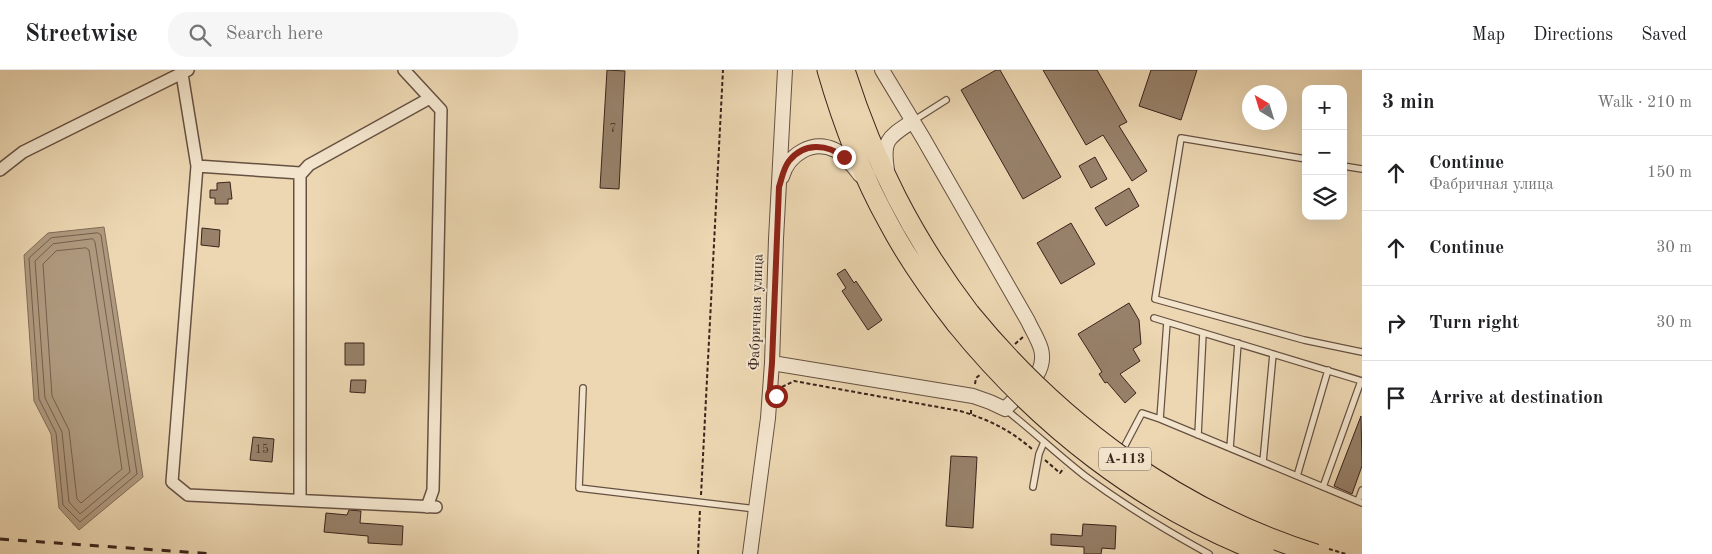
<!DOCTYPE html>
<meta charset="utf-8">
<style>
body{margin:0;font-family:"Old Standard TT",serif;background:#f6f6f6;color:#202124}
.controls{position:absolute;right:15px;top:15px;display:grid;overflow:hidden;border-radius:10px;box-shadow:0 5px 20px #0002}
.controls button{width:45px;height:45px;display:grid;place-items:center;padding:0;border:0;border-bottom:1px solid #e0e0e0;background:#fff;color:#202124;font:25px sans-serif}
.compass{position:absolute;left:1242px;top:15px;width:45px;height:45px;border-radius:50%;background:#fff;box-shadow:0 5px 20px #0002;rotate:322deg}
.stop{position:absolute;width:15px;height:15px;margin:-11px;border:4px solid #8f2418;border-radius:50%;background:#fff}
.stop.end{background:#8f2418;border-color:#fff;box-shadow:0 1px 5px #0008}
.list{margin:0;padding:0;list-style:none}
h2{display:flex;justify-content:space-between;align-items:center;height:65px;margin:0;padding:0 20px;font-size:21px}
h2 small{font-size:16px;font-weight:400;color:#757577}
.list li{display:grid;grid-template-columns:32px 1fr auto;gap:15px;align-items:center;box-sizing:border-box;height:75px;padding:0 20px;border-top:1px solid #e0e0e0}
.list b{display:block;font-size:19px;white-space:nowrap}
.list p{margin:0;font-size:16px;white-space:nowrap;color:#757577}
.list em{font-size:16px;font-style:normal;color:#757577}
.icon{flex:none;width:28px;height:28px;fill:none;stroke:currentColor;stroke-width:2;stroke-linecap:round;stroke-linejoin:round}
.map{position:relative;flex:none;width:1362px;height:484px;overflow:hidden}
header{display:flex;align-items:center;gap:30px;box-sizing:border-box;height:70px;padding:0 25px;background:#fff;border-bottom:1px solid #e0e0e0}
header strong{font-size:24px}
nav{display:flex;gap:28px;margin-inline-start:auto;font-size:18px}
.search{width:350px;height:45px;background:#f6f6f6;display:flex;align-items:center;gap:12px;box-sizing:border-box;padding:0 18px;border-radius:20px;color:#757577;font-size:19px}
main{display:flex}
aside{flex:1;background:#fff}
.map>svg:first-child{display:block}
</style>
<header>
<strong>Streetwise</strong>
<div class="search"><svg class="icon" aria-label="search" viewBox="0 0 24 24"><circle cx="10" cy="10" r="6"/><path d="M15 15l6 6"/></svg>Search here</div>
<nav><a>Map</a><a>Directions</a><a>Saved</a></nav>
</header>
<main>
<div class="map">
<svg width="1362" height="484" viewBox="0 0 1362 484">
<rect width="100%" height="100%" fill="#ecd7b2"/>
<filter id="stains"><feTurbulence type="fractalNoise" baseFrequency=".004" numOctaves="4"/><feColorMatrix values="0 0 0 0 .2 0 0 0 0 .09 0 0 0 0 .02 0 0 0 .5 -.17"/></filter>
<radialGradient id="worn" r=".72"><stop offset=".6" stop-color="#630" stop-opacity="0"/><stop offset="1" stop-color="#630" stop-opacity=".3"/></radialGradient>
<path fill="#af9a7f" stroke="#806b57" d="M 104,157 L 143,407 L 79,460 L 59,438 L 51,364 L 34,331 L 24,185 L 48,163 Z"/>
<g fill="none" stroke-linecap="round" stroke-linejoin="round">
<path stroke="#745f4e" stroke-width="1" d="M 98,163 L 101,165 L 137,404 L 80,452 L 63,435 L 56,363 L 39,329 L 29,188 L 51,168 Z
M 93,169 L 95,172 L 130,402 L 80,444 L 69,432 L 62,362 L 45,328 L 35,191 L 53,174 Z
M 86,178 L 89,180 L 122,399 L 81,433 L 77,429 L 69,360 L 52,326 L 43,194 L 56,181 Z"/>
</g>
<path fill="#97816a" stroke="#3a241c" d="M 607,0 L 625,1 L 619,119 L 600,118 Z
M 996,0 L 1000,0 L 1061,107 L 1023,129 L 961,20 Z
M 1043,0 L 1097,0 L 1127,52 L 1119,56 L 1147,101 L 1132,111 L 1103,65 L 1086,75 Z
M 1151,0 L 1197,0 L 1181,50 L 1139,36 Z
M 1095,87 L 1107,109 L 1091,118 L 1079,96 Z
M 230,112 L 232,129 L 228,129 L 228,134 L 215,134 L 215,128 L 210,128 L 210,120 L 217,120 L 217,113 Z
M 1129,118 L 1139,136 L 1106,156 L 1095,138 Z
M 1071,153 L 1095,194 L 1061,214 L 1037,173 Z
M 202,158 L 220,160 L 219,177 L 201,175 Z
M 845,199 L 854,213 L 856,211 L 882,250 L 868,260 L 842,221 L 846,218 L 837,204 Z
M 1129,233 L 1139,250 L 1141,274 L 1133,279 L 1140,291 L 1120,304 L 1136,323 L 1125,333 L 1107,312 L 1105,313 L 1099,304 L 1102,302 L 1078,264 Z
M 345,273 L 364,273 L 364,295 L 345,295 Z
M 351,310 L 366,310 L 365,323 L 350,322 Z
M 1361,346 L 1362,396 L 1352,424 L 1334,416 Z
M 253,367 L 274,369 L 272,392 L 250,390 Z
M 951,386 L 977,387 L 973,458 L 946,456 Z
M 349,440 L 361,441 L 360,453 L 403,456 L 402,475 L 368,473 L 368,466 L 324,462 L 326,443 L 347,445 Z
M 1083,454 L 1116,456 L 1115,479 L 1102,478 L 1101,484 L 1084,484 L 1084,477 L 1051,475 L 1051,464 L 1082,466 Z"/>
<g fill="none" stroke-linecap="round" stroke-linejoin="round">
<g stroke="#665142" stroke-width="8">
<path id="service" d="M 913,51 L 946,30
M 1306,89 L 1181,68 L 1155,229 L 1304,270 L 1362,282
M 1343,96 L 1362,99
M 1154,248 L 1362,311
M 1167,252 L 1160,349 L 1362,433
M 583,318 L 579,418 L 756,439
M 1005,339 C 1033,361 1058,385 1085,406 C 1124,435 1167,461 1209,484
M 1198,365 L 1203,263
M 1230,378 L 1238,273
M 1121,383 L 1142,343 L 1160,349
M 1263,392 L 1273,284
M 1297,406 L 1328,300
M 1033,417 L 1039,384 L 1044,372
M 1323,417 L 1361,311
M 1358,431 L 1362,420"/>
</g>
<g stroke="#665142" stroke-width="14">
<path id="minor" d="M 404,0 L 441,40 L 433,420 L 427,437
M 182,4 L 197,96 L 172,412 L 188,425 L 436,437
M 197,96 L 300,103 L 300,430
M 0,100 L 23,82 L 188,0
M 300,105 L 309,95 L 430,28"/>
</g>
<g stroke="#665142" stroke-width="16">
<path id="tertiary" d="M 887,100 C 882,69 889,67 913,51
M 782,107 C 788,85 812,69 835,80 C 845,85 853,96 860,105
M 772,293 L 973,326 L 990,332 L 1005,339 C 1021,322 1048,305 1041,279 C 1038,269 1032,260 1028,251 L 923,68 L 882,0
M 750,484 L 768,348 L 772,293 L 776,169 L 785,0"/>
</g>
<g stroke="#3a241c" stroke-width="21">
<path id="trunk" d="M 827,0 C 842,52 862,105 888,152 C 907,188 931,222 956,254
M 845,0 C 874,91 912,167 970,243"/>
</g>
<path stroke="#3a241c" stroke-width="2" stroke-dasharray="4 2.5" stroke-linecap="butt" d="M 1015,274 L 1023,267
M 975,314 L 976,308 L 981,304
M 782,317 L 794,311 L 960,341 C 988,349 1010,360 1032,379
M 971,344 L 971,339
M 1045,390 L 1060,403 L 1064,398
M 701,425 L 723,0
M 698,484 L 700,439"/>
<use href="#service" stroke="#f3e5cd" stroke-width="5.5"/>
<use href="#minor" stroke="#f3e5cd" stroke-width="11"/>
<use href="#tertiary" stroke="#f3e5cd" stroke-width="14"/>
<use href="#trunk" stroke="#ecd7b2" stroke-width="19"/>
<path stroke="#3a241c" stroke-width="3" stroke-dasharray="9 9" stroke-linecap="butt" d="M 0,469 L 214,484"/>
<g stroke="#3a241c" stroke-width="21" stroke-linecap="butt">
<path id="trunk-bridge" d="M 970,243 C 1060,353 1178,441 1316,484
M 956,254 C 1038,355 1142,437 1265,484"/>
</g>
<path stroke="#3a241c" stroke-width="2" stroke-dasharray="4 2.5" stroke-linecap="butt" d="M 1329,479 L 1346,484"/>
<use href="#trunk-bridge" stroke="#ecd7b2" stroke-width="19"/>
</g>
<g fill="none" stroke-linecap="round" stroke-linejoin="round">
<path stroke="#8f2418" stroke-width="6" d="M 776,326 L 775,331 L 769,330 L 772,293 L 779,117 C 782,108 783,99 789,91 C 804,72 827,74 844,87"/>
</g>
<g text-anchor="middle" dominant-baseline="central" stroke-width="4" stroke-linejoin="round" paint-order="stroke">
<g font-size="12" fill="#513b30">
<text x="613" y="59">7</text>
<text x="262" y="380">15</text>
</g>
<rect fill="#f3e5cd" stroke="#725e51" stroke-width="1" x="1099" y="377.5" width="52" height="23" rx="4"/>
<g font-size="14" font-weight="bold" fill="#3a241c">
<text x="1125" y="389">А-113</text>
</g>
<g font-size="15" fill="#3a241c" stroke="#f3e5cd">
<text transform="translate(757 242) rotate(-88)">Фабричная улица</text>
</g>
</g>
<rect width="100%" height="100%" filter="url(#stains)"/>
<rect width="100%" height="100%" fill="url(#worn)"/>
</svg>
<div class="controls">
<button>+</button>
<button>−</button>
<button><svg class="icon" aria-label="layers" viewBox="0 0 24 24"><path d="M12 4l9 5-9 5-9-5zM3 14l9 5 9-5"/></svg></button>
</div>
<svg class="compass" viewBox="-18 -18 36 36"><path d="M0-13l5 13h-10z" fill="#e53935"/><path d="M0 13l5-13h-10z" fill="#757577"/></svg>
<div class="stop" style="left:776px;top:326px"></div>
<div class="stop end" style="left:844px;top:87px"></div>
</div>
<aside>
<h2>3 min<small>Walk · 210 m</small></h2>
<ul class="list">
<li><svg class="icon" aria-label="ahead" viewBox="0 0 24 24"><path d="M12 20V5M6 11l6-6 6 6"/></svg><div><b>Continue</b><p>Фабричная улица</p></div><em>150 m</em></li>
<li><svg class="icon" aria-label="ahead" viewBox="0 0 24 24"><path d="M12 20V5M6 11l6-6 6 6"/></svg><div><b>Continue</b></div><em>30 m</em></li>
<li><svg class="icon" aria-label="right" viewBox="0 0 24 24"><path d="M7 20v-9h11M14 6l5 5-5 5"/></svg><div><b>Turn right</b></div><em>30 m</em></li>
<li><svg class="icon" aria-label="arrive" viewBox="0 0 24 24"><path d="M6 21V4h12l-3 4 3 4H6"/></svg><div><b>Arrive at destination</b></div></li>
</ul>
</aside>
</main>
